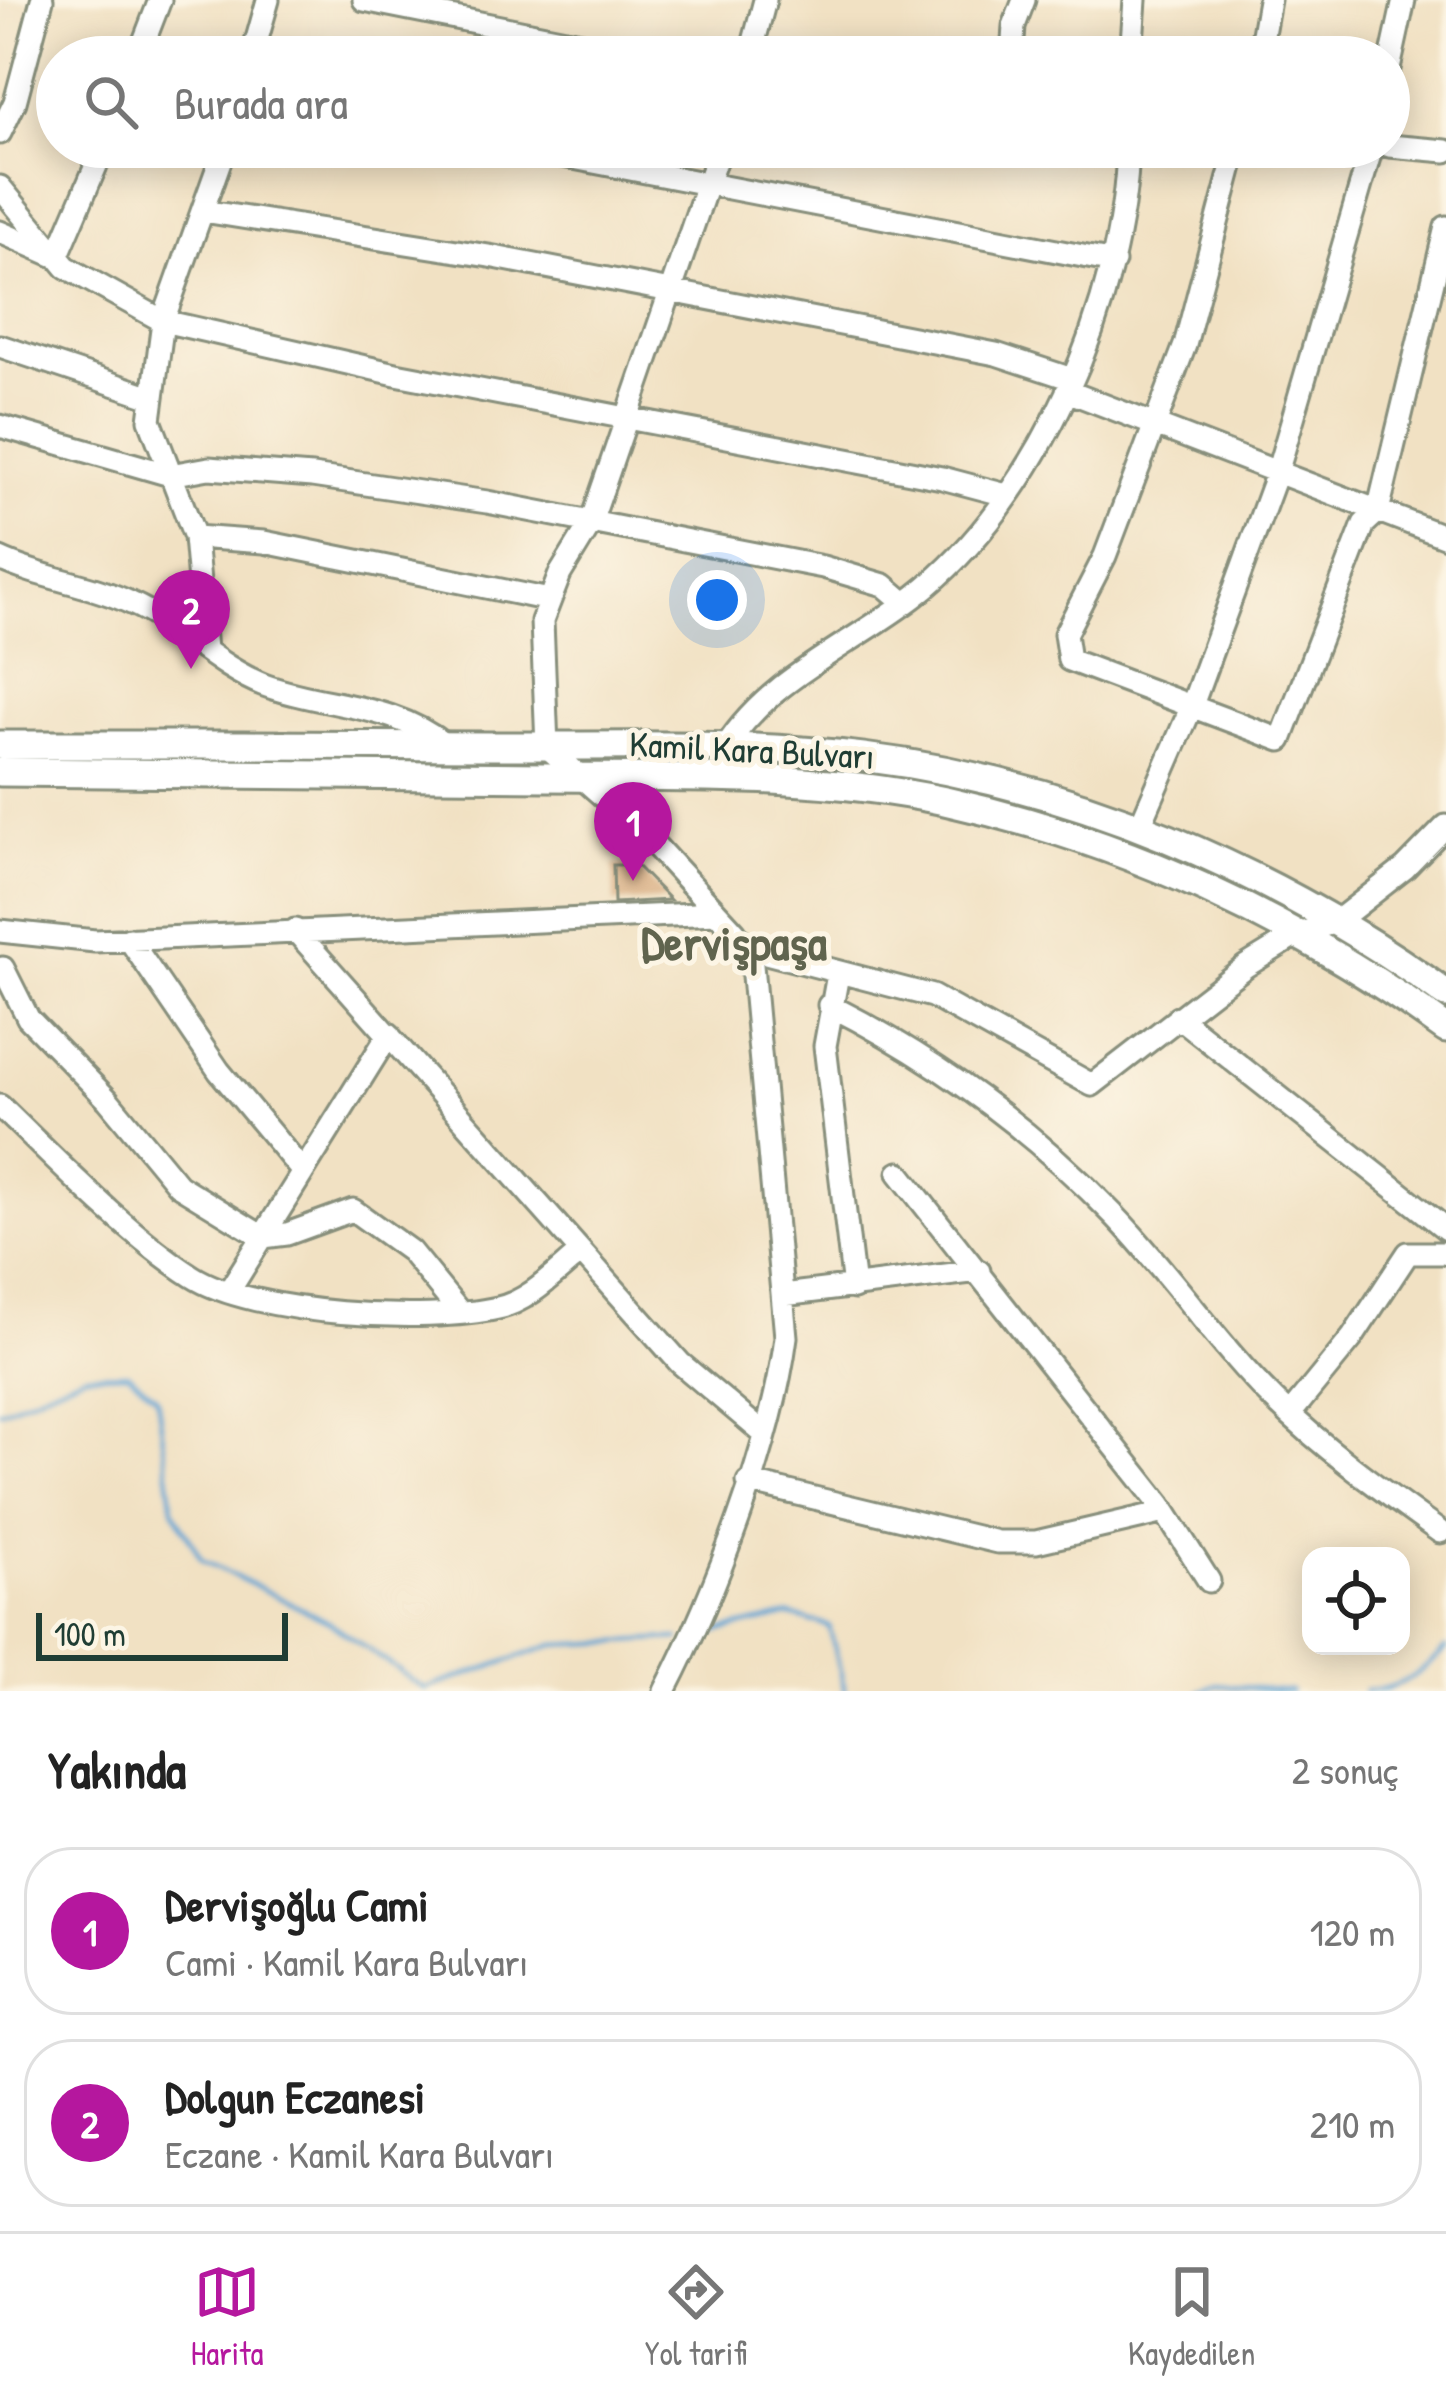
<!DOCTYPE html>
<html lang="tr">
<meta charset="utf-8">
<style>
body{margin:0;font-family:"Patrick Hand",sans-serif;background:#f2f2f2;color:#222}
.controls{position:absolute;right:36px;bottom:36px;display:grid;overflow:hidden;border-radius:24px;box-shadow:0 6px 30px #0003}
.controls button{width:108px;height:108px;display:grid;place-items:center;padding:0;border:0;border-bottom:3px solid #e0e0e0;background:#fff;color:#222;font:60px sans-serif}
.scale{position:absolute;left:36px;bottom:30px;width:252px;box-sizing:border-box;padding-left:12px;border:6px solid #1f3d34;border-top:0;font-size:33px;line-height:42px;white-space:nowrap;color:#1f3d34;-webkit-text-stroke:9px #fcf5e5;paint-order:stroke}
.you{position:absolute;left:717px;top:600px;width:42px;height:42px;margin:-30px;border:9px solid #fff;border-radius:50%;background:#1a73e8;box-shadow:0 0 0 18px #1a73e833}
.badge{display:grid;place-items:center;width:78px;height:78px;border-radius:50%;background:#b5179e;color:#fff;font-size:39px;font-weight:700}
.pin{position:absolute;translate:-50% -99px;filter:drop-shadow(0 3px 6px #0008)}
.pin::after{content:'';position:absolute;top:63px;width:42px;height:36px;background:inherit;clip-path:polygon(0 0,100% 0,50% 100%)}
.list{margin:0;padding:0;list-style:none}
h2{display:flex;justify-content:space-between;align-items:center;height:156px;margin:0;padding:0 48px;font-size:51px}
h2 small{font-size:39px;font-weight:400;color:#767676}
.list li{display:grid;grid-template-columns:78px 1fr auto;gap:36px;align-items:center;box-sizing:border-box;height:168px;margin:0 24px 24px;padding:0 24px;border:3px solid #e0e0e0;border-radius:48px}
.list b{display:block;font-size:45px;white-space:nowrap}
.list p{margin:0;font-size:39px;white-space:nowrap;color:#767676}
.list em{font-size:39px;font-style:normal;color:#767676}
.icon{flex:none;width:66px;height:66px;fill:none;stroke:currentColor;stroke-width:2;stroke-linecap:round;stroke-linejoin:round}
.map{position:relative;flex:none;width:1446px;height:1691px;overflow:hidden}
.search{position:absolute;background:#fff;box-shadow:0 6px 30px #0003;left:36px;right:36px;top:36px;height:132px;display:flex;align-items:center;gap:30px;box-sizing:border-box;padding:0 42px;border-radius:66px;color:#767676;font-size:45px}
.sheet{height:540px;background:#fff}
nav{display:flex;justify-content:space-around;align-items:center;box-sizing:border-box;height:168px;border-top:3px solid #e0e0e0;background:#fff;font-size:33px;color:#767676}
nav a{display:grid;justify-items:center;gap:6px}
nav .on{color:#b5179e}
.map>svg:first-child{display:block}
</style>
<div class="map">
<svg width="1446" height="1691" viewBox="0 0 1446 1691">
<rect width="100%" height="100%" fill="#fcf5e5"/>
<filter id="ink" filterUnits="userSpaceOnUse"><feTurbulence type="fractalNoise" baseFrequency=".00833" numOctaves="2"/><feDisplacementMap in="SourceGraphic" scale="24" xChannelSelector="R" yChannelSelector="G"/><feConvolveMatrix kernelMatrix="1 2 1 2 8 2 1 2 1" color-interpolation-filters="sRGB"/></filter>
<filter id="wash" filterUnits="userSpaceOnUse"><feTurbulence type="fractalNoise" baseFrequency=".004" numOctaves="4" result="noise"/><feDisplacementMap in="SourceGraphic" scale="48" xChannelSelector="R" yChannelSelector="G"/><feGaussianBlur stdDeviation="2.7" result="paint"/><feColorMatrix in="noise" values="0 0 0 0 0 0 0 0 0 0 0 0 0 0 0 0 0 1.4 0 .05"/><feComposite in="paint" operator="in"/></filter>
<g filter="url(#wash)">
<rect width="100%" height="100%" fill="#f1e1c3"/>
<path fill="#84cf8c" stroke="#528660" stroke-width="3" d="M 631,759 C 720,761 811,759 899,774 C 1025,796 1142,839 1258,892 L 1256,897 C 1116,833 974,782 819,769 C 789,766 642,768 631,759 Z"/>
<g fill="none" stroke-linecap="round" stroke-linejoin="round">
<path stroke="#5ea4d4" stroke-width="4.5" d="M 0,1411 L 85,1374 L 128,1373 L 157,1397 L 173,1509 L 202,1560 L 329,1622 L 425,1689 L 554,1645 L 679,1639
M 702,1635 L 790,1615 L 829,1626 L 845,1691
M 1200,1691 L 1217,1685 L 1291,1691
M 1365,1691 C 1399,1690 1424,1672 1446,1648"/>
</g>
<g id="blocks">
<path fill="#d8ac7f" d="M 613,865 L 636,865 L 670,900 L 614,903 Z"/>
</g>
</g>
<g filter="url(#ink)">
<use href="#blocks" fill-opacity="0" stroke="#888f7c" stroke-width="3"/>
<g fill="none" stroke-linecap="round" stroke-linejoin="round">
<g stroke="#888f7c" stroke-width="27">
<path id="minor" d="M 364,0 L 651,57
M 138,57 L 160,0
M 252,57 L 268,0
M 750,57 L 765,0
M 1012,57 L 1014,26 L 1024,0
M 1131,57 L 1135,0
M 1259,57 L 1269,0
M 1389,69 L 1404,0
M 0,133 L 15,102 L 42,0
M 1389,146 L 1446,151
M 516,147 L 1114,262
M 1237,147 L 1185,345 L 1105,556 L 1065,634 L 1069,660 L 1281,740 L 1364,524 L 1378,511 L 1446,227
M 0,187 L 66,267 L 163,321 L 396,374 L 942,478 L 1006,495
M 203,211 L 489,256 L 996,354 L 1072,379
M 0,232 L 57,257 L 104,147
M 0,346 L 152,397
M 1067,391 L 1446,537
M 0,426 L 170,475 L 209,468 L 312,476 L 487,502 L 823,567 L 884,585 L 905,603
M 195,537 L 264,542 L 550,600
M 0,559 C 42,579 89,583 131,603 C 180,625 215,666 264,685 C 326,708 392,702 446,746
M 205,650 L 195,537 L 150,420 L 163,321 L 225,147
M 725,748 C 769,678 850,646 915,596 C 1039,500 1124,301 1128,147
M 1139,828 L 1191,708 L 1277,473 L 1372,147
M 295,930 L 680,1363 L 763,1433
M 0,931 L 95,941 L 717,913
M 129,939 L 219,1071 L 303,1172
M 743,947 L 932,996 L 1092,1085 L 1246,966 L 1298,934 L 1336,922 L 1405,868 L 1446,826
M 3,968 L 28,1018 L 108,1100 L 178,1185 L 263,1237 L 287,1234 L 353,1210 L 410,1251 L 458,1310
M 838,974 L 825,1046 L 854,1288
M 829,1005 C 936,1059 1031,1129 1114,1215 C 1171,1274 1217,1344 1275,1401 C 1325,1450 1383,1491 1440,1532
M 1178,1017 L 1446,1229
M 0,1106 C 57,1161 127,1234 192,1276 C 253,1315 428,1324 498,1308 C 530,1301 556,1272 581,1252
M 899,1173 L 1160,1504 L 1209,1581
M 229,1291 L 389,1034
M 783,1295 L 979,1271
M 1290,1414 L 1352,1338 L 1408,1253 L 1446,1253
M 748,1482 L 997,1542 L 1036,1542 L 1165,1512
M 665,1691 C 715,1594 772,1444 786,1337 L 752,965 L 735,932 L 641,830 L 547,747 L 542,621 L 560,574 L 590,525 L 720,147"/>
</g>
<g stroke="#888f7c" stroke-width="33">
<path id="major" d="M 0,745 C 164,745 327,745 491,746 C 615,747 739,741 863,757 C 1072,783 1275,870 1446,994
M 0,772 C 182,773 364,775 546,777 C 678,778 814,773 945,801 C 1126,841 1296,920 1446,1029"/>
</g>
<use href="#minor" stroke="#fff" stroke-width="21"/>
<use href="#major" stroke="#fff" stroke-width="27"/>
</g>
</g>
<g text-anchor="middle" dominant-baseline="central" stroke-width="10" stroke-linejoin="round" paint-order="stroke">
<g font-size="36" fill="#1f3d34" stroke="#fcf5e5">
<text transform="translate(752 749) rotate(3)">Kamil Kara Bulvarı</text>
</g>
<g font-size="48" font-weight="bold" fill="#60644e" stroke="#fcf5e5">
<text x="734" y="942">Dervişpaşa</text>
</g>
</g>
</svg>
<div class="controls">
<button><svg class="icon" aria-label="locate" viewBox="0 0 24 24"><circle cx="12" cy="12" r="6"/><path d="M12 2v4M12 18v4M2 12h4M18 12h4"/></svg></button>
</div>
<div class="scale">100 m</div>
<div class="you"></div>
<div class="pin badge" style="left:633px;top:881px">1</div>
<div class="pin badge" style="left:191px;top:669px">2</div>
<div class="search"><svg class="icon" aria-label="search" viewBox="0 0 24 24"><circle cx="10" cy="10" r="6"/><path d="M15 15l6 6"/></svg>Burada ara</div>
</div>
<section class="sheet">
<h2>Yakında<small>2 sonuç</small></h2>
<ul class="list">
<li><span class="badge">1</span><div><b>Dervişoğlu Cami</b><p>Cami · Kamil Kara Bulvarı</p></div><em>120 m</em></li>
<li><span class="badge">2</span><div><b>Dolgun Eczanesi</b><p>Eczane · Kamil Kara Bulvarı</p></div><em>210 m</em></li>
</ul>
</section>
<nav>
<a class="on"><svg class="icon" aria-label="map" viewBox="0 0 24 24"><path d="M3 6l6-2 6 2 6-2v14l-6 2-6-2-6 2zM9 4v14M15 6v14"/></svg>Harita</a>
<a><svg class="icon" aria-label="directions" viewBox="0 0 24 24"><path d="M12 3l9 9-9 9-9-9zM9 14v-3h6M13 9l2 2-2 2"/></svg>Yol tarifi</a>
<a><svg class="icon" aria-label="saved" viewBox="0 0 24 24"><path d="M7 4h10v16l-5-4-5 4z"/></svg>Kaydedilen</a>
</nav>
